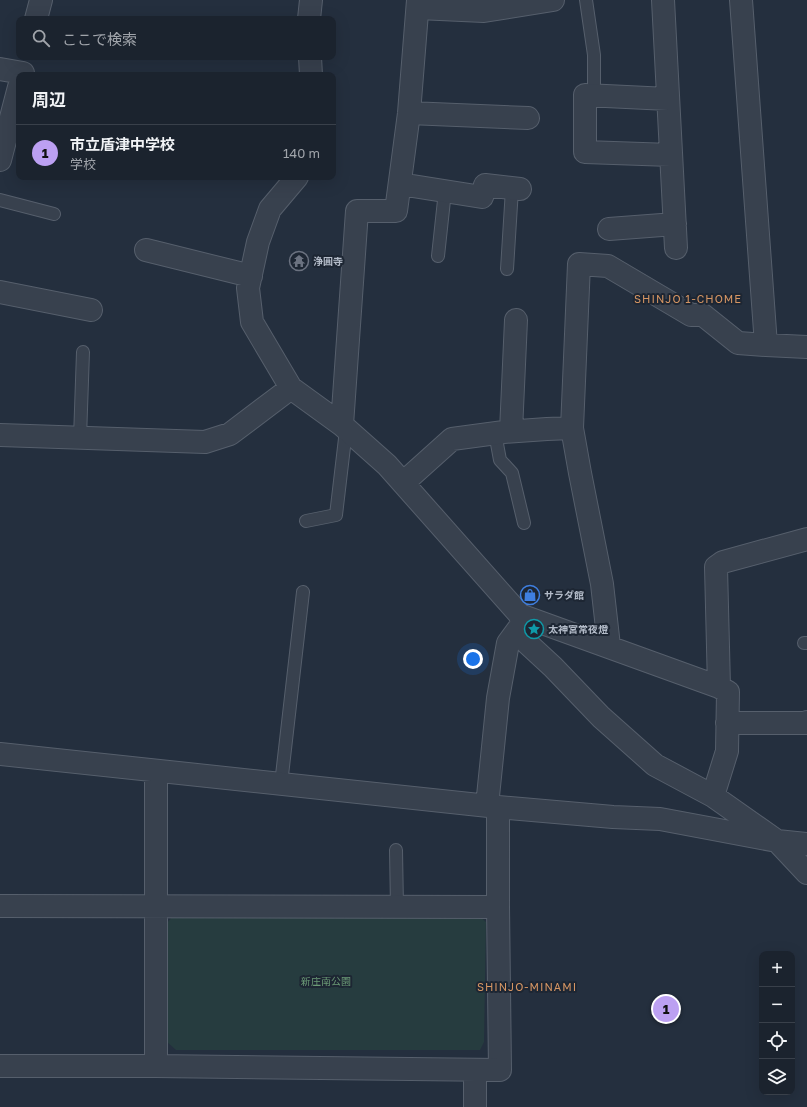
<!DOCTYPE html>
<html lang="ja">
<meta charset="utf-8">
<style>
body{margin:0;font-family:"Golos Text","Noto Sans JP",sans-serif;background:#242b36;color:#f1f3f6}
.controls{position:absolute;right:12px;bottom:12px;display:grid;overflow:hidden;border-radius:8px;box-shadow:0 4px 16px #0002}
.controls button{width:36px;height:36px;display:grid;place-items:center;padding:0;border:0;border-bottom:1px solid #39404a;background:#1b232e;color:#f1f3f6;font:20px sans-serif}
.you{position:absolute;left:473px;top:659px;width:14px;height:14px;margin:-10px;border:3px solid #fff;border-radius:50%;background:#1a73e8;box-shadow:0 0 0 6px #1a73e833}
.badge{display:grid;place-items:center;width:26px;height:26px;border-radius:50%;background:#bca0f2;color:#111;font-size:13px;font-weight:700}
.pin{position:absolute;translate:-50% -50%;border:2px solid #fff;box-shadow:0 1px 4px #0006}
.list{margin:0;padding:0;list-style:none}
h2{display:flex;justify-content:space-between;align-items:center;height:52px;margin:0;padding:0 16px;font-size:17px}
h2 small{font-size:13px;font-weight:400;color:#a0a4aa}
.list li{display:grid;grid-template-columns:26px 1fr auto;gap:12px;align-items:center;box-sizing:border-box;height:56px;padding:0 16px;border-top:1px solid #39404a}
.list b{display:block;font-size:15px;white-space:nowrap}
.list p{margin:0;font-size:13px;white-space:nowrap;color:#a0a4aa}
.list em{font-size:13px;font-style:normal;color:#a0a4aa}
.icon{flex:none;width:22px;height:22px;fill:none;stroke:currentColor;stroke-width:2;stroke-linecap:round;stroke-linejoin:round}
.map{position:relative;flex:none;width:807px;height:1107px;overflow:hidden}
.search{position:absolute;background:#1b232e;box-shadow:0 4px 16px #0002;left:16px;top:16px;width:320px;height:44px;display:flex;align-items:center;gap:10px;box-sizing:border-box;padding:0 14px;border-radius:8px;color:#a0a4aa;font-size:15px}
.panel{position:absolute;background:#1b232e;box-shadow:0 4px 16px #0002;left:16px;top:72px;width:320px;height:108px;border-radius:8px}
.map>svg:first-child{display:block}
</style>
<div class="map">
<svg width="807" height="1107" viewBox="0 0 807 1107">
<rect width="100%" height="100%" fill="#242f3e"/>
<path fill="#263c3f" d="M 176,912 L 476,913 L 486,922 L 484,1042 L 480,1050 L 176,1050 L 166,1041 L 167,923 Z"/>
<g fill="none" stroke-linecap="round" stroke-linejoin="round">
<g stroke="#565f6c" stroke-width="14">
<path id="lane" d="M 586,0 L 594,55 L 594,84
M 0,200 L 54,214
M 438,256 L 445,191
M 507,269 L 512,189
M 495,433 L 500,460 L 512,473 L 524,523
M 80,438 L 83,352
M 306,521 L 336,515 L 346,430
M 804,643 L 807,643
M 281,784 L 303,592
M 396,850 L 397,907"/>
</g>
<g stroke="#565f6c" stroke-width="24">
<path id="street" d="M 663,0 L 676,248
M 741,0 L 766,345 L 807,347
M 418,8 L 484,11 L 553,0
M 36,19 L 41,0
M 309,19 L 311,0
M 310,57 L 311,75
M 0,69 L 23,73
M 668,99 L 585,95 L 585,152 L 671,155
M 409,113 L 528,118
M 0,160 L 19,87
M 297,177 L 270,209 L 258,242 L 248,288 L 252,322 L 291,388 L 342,425 L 387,465 L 520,615 L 527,643 L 553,667 L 601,717 L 655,765 L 713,796 L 777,841 L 807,873
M 400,184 L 482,197 L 485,185 L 520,189
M 609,229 L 675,224
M 146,250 L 251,276
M 0,292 L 91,310
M 342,425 L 357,211 L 396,211 L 409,113 L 418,0
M 511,431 L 516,320
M 0,435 L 205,442 L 230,434 L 291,388
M 403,483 L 452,439 L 504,432 L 547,429 L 572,428
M 520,615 L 719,687
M 609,646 L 602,584 L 580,473 L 572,428 L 579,264 L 608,266 L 691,315 L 703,315 L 738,343 L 766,345
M 727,723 L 806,723 L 807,722
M 0,754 L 498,807 L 613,817 L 660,819 L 777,841 L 807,844
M 713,796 L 727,751 L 728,692 L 719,687 L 716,567 L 723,562 L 807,539
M 487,806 L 498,698 L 508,643 L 522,624
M 0,906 L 498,907
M 0,1066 L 156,1066 L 500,1070 L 498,907 L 498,807
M 156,1066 L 156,771
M 475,1070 L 475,1107"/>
</g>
<use href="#lane" stroke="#38414e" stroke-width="12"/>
<use href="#street" stroke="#38414e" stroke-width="22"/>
</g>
<defs>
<g id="temple-ring" transform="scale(1)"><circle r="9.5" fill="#1d2633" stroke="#6b7280" stroke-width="1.5"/><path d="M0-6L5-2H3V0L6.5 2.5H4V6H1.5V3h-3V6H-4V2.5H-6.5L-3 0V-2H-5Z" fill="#6b7280"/></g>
<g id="shop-ring" transform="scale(1)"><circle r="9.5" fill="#1d2633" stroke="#3f7fe0" stroke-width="1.5"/><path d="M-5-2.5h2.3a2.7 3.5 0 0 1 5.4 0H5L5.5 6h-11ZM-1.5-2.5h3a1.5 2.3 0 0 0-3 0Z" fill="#3f7fe0"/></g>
<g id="sight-ring" transform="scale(1)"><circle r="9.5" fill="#1d2633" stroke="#0f9aa8" stroke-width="1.5"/><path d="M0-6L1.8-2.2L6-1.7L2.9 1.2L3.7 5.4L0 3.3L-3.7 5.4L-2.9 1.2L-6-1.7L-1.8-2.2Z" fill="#0f9aa8"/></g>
</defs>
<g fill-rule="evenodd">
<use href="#temple-ring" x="299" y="261"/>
<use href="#shop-ring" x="530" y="595"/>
<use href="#sight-ring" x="534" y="629"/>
</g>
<g text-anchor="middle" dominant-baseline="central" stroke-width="4" stroke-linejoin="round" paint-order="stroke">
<g font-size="10" font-weight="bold" fill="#b4bcc9" stroke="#1d2633" text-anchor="start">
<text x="313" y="261">浄圓寺</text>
<text x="544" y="595">サラダ館</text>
<text x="548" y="629">太神宮常夜燈</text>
</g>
<g font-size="10" fill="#6b9a76" stroke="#1d2633">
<text x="326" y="981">新庄南公園</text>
</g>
<g font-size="11" letter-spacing="1" fill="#d59563" stroke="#1d2633">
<text x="688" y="298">SHINJO 1-CHOME</text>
<text x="527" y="986">SHINJO-MINAMI</text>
</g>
</g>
</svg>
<div class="controls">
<button>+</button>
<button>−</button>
<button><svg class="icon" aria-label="locate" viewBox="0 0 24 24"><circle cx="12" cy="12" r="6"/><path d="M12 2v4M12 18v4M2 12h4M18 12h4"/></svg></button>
<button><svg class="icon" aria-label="layers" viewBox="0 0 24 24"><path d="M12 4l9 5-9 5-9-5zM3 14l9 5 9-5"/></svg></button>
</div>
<div class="you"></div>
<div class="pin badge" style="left:666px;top:1009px">1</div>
<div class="search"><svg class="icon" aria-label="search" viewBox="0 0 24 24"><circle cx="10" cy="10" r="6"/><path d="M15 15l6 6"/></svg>ここで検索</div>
<section class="panel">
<h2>周辺<small></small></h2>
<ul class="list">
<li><span class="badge">1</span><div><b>市立盾津中学校</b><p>学校</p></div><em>140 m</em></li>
</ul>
</section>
</div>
